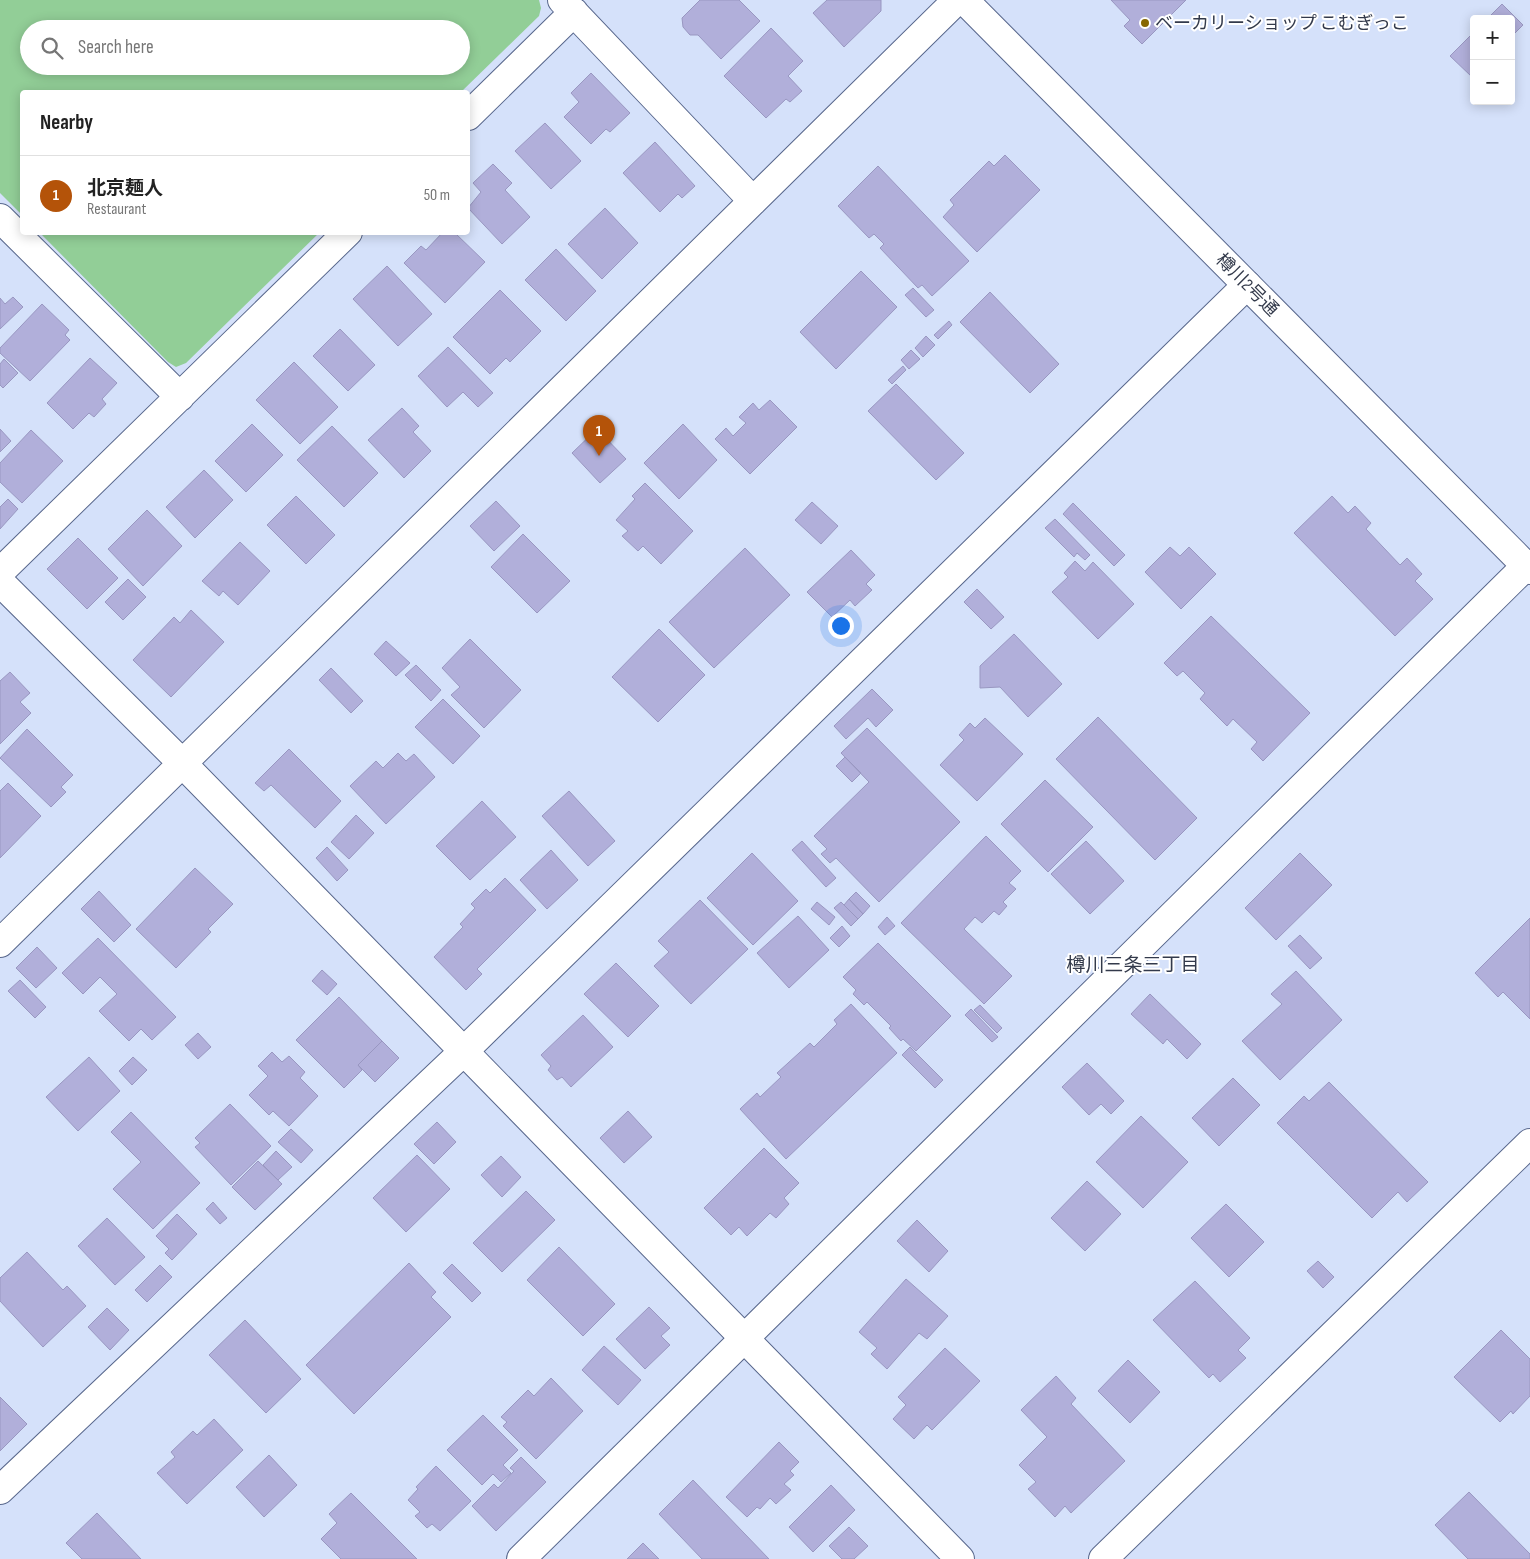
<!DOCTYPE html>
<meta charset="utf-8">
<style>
body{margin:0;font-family:"Sofia Sans Condensed","Noto Sans JP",sans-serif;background:#f6f6f6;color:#222}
.controls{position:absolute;right:15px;top:15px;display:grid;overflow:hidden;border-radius:5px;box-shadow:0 2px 12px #0003}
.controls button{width:45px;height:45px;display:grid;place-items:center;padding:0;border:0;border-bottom:1px solid #e0e0e0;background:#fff;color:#222;font:25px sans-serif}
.you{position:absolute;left:840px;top:625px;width:18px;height:18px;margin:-12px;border:4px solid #fff;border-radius:50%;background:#1a73e8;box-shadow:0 0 0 8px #1a73e833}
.badge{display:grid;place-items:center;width:32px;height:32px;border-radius:50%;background:#b45309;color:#fff;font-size:16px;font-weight:700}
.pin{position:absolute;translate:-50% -41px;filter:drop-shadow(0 1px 2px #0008)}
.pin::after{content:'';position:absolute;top:26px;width:18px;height:15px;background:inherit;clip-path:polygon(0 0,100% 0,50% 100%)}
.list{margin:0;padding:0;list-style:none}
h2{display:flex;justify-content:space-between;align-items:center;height:65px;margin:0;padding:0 20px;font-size:21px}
h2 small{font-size:16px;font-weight:400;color:#767676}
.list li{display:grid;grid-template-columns:32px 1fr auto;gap:15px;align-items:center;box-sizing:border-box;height:80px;padding:0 20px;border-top:1px solid #e0e0e0}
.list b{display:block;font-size:19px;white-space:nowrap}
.list p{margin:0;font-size:16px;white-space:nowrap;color:#767676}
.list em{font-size:16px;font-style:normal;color:#767676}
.icon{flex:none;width:28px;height:28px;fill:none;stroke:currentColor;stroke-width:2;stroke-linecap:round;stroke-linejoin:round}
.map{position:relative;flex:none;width:1530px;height:1559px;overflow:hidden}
.search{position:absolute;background:#fff;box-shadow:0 2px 12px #0003;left:20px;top:20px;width:450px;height:55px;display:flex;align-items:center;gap:12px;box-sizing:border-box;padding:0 18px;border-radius:28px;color:#767676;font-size:19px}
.panel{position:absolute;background:#fff;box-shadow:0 2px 12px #0003;left:20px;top:90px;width:450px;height:145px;border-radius:5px}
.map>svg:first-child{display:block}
</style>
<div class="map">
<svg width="1530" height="1559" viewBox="0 0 1530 1559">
<rect width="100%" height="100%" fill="#d5e1fa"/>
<path fill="#92ce97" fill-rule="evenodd" d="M 0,0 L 539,0 L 541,8 L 539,16 L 461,92 L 22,92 L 22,215 L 0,193 ZM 29,29 L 461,29 L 461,66 L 29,66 Z
M 40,233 L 319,233 L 186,363 L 176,367 L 168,362 Z"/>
<path fill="#b1afda" stroke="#9997c1" d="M 700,0 L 739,0 L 760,21 L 721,59 L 698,35 L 690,35 L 683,27 L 682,18 Z
M 827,0 L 881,0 L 881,11 L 844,47 L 813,13 Z
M 1111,0 L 1186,0 L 1142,44 L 1124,26 L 1130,20 Z
M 1502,4 L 1523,25 L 1511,37 L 1511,19 L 1487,19 Z
M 771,28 L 803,61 L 788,76 L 802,91 L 790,102 L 786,99 L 766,118 L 724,76 Z
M 1474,32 L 1474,75 L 1472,77 L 1450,56 Z
M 591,73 L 630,113 L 610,132 L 606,129 L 591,144 L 564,117 L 579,102 L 571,93 Z
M 545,123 L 581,161 L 551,189 L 515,151 Z
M 655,142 L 695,186 L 682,198 L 678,194 L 660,212 L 623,173 Z
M 1005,155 L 1040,190 L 977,252 L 943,217 L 954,205 L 950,200 L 989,161 L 994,166 Z
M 493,164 L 512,183 L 505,190 L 530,217 L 502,244 L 468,208 L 481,192 L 473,183 Z
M 878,166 L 969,261 L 932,296 L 922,285 L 918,288 L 880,248 L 884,244 L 874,234 L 869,238 L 838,206 Z
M 605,208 L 638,243 L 602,279 L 568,244 Z
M 443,232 L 454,232 L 485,262 L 445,303 L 404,263 L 421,246 L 426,250 Z
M 556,249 L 596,291 L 566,321 L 525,280 Z
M 387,266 L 432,314 L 398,346 L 353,299 Z
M 861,271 L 897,307 L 836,369 L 800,332 Z
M 913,288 L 934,310 L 926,317 L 905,295 Z
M 500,290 L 541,331 L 510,362 L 506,358 L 490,374 L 453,337 Z
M 990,292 L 1059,364 L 1030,393 L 960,322 Z
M 13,297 L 23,307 L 0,329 L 0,298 L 5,304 Z
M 42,304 L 69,330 L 65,335 L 70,340 L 30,381 L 0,353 L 0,348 Z
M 949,321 L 952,325 L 938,339 L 934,335 Z
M 340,329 L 375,365 L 348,391 L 313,356 Z
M 926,336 L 935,345 L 923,357 L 915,348 Z
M 448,347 L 493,393 L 478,407 L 463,392 L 447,407 L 418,376 Z
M 911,350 L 920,359 L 909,369 L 901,360 Z
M 90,358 L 117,383 L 102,399 L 106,404 L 94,417 L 89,413 L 73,429 L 47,403 Z
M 4,359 L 18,373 L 3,388 L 0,385 L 0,364 Z
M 294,362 L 338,407 L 300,444 L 256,400 Z
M 903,366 L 906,370 L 892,384 L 888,380 Z
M 896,384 L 964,453 L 936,480 L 868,411 Z
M 770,400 L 797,427 L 750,474 L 715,439 L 726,428 L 733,436 L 746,423 L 739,417 L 753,403 L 759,410 Z
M 402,408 L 419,426 L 413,432 L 431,451 L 404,478 L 368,440 Z
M 252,424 L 283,455 L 246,492 L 215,461 Z
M 683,424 L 717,460 L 679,499 L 644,463 Z
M 332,426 L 378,473 L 344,507 L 297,460 Z
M 0,429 L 11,441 L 0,452 Z
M 597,429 L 626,459 L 600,483 L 572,453 Z
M 31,430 L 63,461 L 22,503 L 0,482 L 0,463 Z
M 204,470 L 233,500 L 195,538 L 166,507 Z
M 645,483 L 693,531 L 661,564 L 643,546 L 638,551 L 622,536 L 628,531 L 616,520 L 635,499 L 632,496 Z
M 296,496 L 335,535 L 306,564 L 267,525 Z
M 1332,496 L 1348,513 L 1355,506 L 1371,523 L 1366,529 L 1400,565 L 1407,558 L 1422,574 L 1415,581 L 1433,599 L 1395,636 L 1294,533 Z
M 8,499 L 18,509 L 0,529 L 0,507 Z
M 496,501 L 520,526 L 494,551 L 470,526 Z
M 812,502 L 838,526 L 821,544 L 795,520 Z
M 1073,503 L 1125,555 L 1114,566 L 1063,514 Z
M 147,510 L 182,546 L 143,586 L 108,549 Z
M 1055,519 L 1090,555 L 1085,560 L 1077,553 L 1074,557 L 1045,528 Z
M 523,534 L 570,581 L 537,613 L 491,567 Z
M 78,538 L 118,578 L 87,609 L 47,569 Z
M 240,542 L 270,571 L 238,605 L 223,591 L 219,596 L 202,581 Z
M 1170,547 L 1180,556 L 1189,547 L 1216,574 L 1181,609 L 1145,572 Z
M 745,548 L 790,595 L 714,668 L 669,622 Z
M 851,550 L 875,575 L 866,584 L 872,590 L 855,606 L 850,600 L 832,617 L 807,592 Z
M 1075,561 L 1085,571 L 1093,562 L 1134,604 L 1098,639 L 1052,592 L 1068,577 L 1064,573 Z
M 128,579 L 146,597 L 123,620 L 105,602 Z
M 977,589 L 1004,617 L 991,629 L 964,602 Z
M 191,610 L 224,642 L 171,697 L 133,660 L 174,617 L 180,623 Z
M 1211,616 L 1310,713 L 1263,761 L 1251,749 L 1257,742 L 1233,719 L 1227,726 L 1200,699 L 1205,693 L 1183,671 L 1177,676 L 1164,663 Z
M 659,629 L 705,675 L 658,722 L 612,677 Z
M 1014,634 L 1062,684 L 1028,717 L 1000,687 L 980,688 L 980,666 Z
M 470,639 L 521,690 L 484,728 L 451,695 L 460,687 L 442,668 Z
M 386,641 L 410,663 L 396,676 L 374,654 Z
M 416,665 L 441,690 L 431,701 L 405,675 Z
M 331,668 L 363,701 L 351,713 L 319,680 Z
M 10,672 L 30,693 L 20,702 L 31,713 L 0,744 L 0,681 Z
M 872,689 L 893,710 L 876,727 L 868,718 L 846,739 L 834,726 Z
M 443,699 L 480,736 L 453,764 L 415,727 Z
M 1098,717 L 1197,818 L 1155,860 L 1056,759 Z
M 985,718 L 1023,754 L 977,801 L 940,765 L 964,740 L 959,735 L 970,723 L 975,728 Z
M 867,728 L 960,822 L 879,902 L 836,858 L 830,863 L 821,854 L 827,849 L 814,836 L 869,782 L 841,753 Z
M 27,729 L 73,775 L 61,787 L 66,792 L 51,807 L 0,758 Z
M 289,749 L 341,801 L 315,828 L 271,785 L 264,791 L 255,783 Z
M 398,753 L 406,761 L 414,754 L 435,777 L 386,824 L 350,786 L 376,761 L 383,768 Z
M 845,757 L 861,773 L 852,782 L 836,766 Z
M 1045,780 L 1093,827 L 1048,872 L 1001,824 Z
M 8,783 L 41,816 L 0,858 L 0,791 Z
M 569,791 L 615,841 L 588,866 L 542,816 Z
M 482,801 L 516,837 L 470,880 L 436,846 Z
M 356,815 L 374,833 L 349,859 L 331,842 Z
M 986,836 L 1021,871 L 1009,883 L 1016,889 L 1003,902 L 1007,906 L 999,915 L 994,911 L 982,923 L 975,917 L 964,929 L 1012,976 L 984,1004 L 901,923 Z
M 802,841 L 836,878 L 826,887 L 792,850 Z
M 1086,841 L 1124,881 L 1090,914 L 1051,874 Z
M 327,847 L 348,870 L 337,881 L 316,858 Z
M 551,850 L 578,880 L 547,909 L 520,880 Z
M 752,853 L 798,901 L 753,945 L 707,898 Z
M 1300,853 L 1332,885 L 1276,940 L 1245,908 Z
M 195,868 L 233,904 L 208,929 L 211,932 L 176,968 L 136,929 Z
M 505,878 L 536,910 L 477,969 L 482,974 L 466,990 L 434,957 L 463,927 L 460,924 L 475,908 L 471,904 L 486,889 L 490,893 Z
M 99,891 L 131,925 L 114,942 L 81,909 Z
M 856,892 L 870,906 L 863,914 L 849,899 Z
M 849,899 L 863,914 L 858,919 L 844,905 Z
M 700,900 L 748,949 L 691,1004 L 654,966 L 669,952 L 658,941 Z
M 817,902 L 835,917 L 829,925 L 811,909 Z
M 841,902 L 858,919 L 851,926 L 834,908 Z
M 798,916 L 829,950 L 789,988 L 757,953 Z
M 887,917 L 895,926 L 885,935 L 878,927 Z
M 1530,918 L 1530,1019 L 1503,992 L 1498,997 L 1475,973 Z
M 842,926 L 850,936 L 839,947 L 830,938 Z
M 1300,935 L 1322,958 L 1310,969 L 1288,946 Z
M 98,938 L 176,1017 L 152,1040 L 141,1029 L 129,1041 L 99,1011 L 117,994 L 100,977 L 83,994 L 62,973 Z
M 878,943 L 951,1016 L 916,1051 L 903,1039 L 901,1041 L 889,1028 L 891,1026 L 867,1002 L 864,1005 L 853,994 L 856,990 L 843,977 Z
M 37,947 L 57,968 L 36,988 L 16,968 Z
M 616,963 L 659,1006 L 628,1037 L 584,994 Z
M 322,970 L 337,984 L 327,995 L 312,981 Z
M 1296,971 L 1342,1020 L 1280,1080 L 1242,1041 L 1282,1004 L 1271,994 Z
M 20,980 L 46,1007 L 35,1018 L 8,991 Z
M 1150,994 L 1201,1044 L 1187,1059 L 1167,1039 L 1163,1044 L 1131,1014 Z
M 339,997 L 382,1041 L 358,1065 L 362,1070 L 344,1088 L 296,1040 Z
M 851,1004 L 897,1053 L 786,1159 L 740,1109 L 757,1093 L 760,1097 L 781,1077 L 777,1073 L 810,1043 L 814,1047 L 837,1024 L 834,1020 Z
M 980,1005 L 1002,1028 L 997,1033 L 974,1010 Z
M 971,1009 L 998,1037 L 992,1042 L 965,1015 Z
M 583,1015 L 613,1047 L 571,1087 L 562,1077 L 557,1080 L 548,1070 L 551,1066 L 541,1055 Z
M 198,1033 L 211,1047 L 198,1059 L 185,1045 Z
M 382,1041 L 399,1058 L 375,1082 L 358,1065 Z
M 910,1047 L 943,1080 L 935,1088 L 902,1055 Z
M 272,1052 L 282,1062 L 289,1056 L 305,1072 L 300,1078 L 318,1096 L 289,1126 L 273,1111 L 269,1115 L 249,1095 L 268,1076 L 258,1066 Z
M 89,1057 L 120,1091 L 78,1131 L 46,1097 Z
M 133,1057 L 147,1070 L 132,1085 L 119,1071 Z
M 1087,1063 L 1124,1101 L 1111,1114 L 1101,1104 L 1089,1115 L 1062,1087 Z
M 1233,1078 L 1260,1105 L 1219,1146 L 1192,1118 Z
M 1329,1082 L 1428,1182 L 1407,1202 L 1398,1192 L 1372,1218 L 1277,1123 L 1304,1096 L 1309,1101 Z
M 230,1104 L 271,1146 L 231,1185 L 195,1147 L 200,1143 L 195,1138 Z
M 628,1111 L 652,1137 L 624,1163 L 600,1138 Z
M 131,1112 L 200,1183 L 153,1229 L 113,1189 L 141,1162 L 111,1132 Z
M 1141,1116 L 1188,1162 L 1143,1208 L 1096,1162 Z
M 437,1122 L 456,1142 L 434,1164 L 414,1144 Z
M 291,1129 L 313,1150 L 301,1163 L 278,1142 Z
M 764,1148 L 799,1183 L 784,1198 L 789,1204 L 776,1218 L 770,1213 L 747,1236 L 739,1227 L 731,1235 L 704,1208 Z
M 276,1151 L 292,1167 L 278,1180 L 263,1165 Z
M 417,1155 L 450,1189 L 406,1232 L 373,1198 Z
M 501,1156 L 521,1177 L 502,1197 L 481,1175 Z
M 258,1161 L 282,1184 L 255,1210 L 232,1187 Z
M 1087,1181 L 1121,1214 L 1085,1251 L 1051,1218 Z
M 526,1191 L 555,1220 L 502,1272 L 473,1243 Z
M 213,1202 L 227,1218 L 220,1224 L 206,1209 Z
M 1226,1204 L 1264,1242 L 1229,1277 L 1191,1238 Z
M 177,1214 L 197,1234 L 172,1260 L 165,1253 L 169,1249 L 156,1236 Z
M 107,1218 L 145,1257 L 115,1285 L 78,1246 Z
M 917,1220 L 948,1251 L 929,1272 L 897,1241 Z
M 559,1247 L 615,1304 L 583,1336 L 527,1280 Z
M 27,1252 L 63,1290 L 67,1286 L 86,1306 L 43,1347 L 0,1301 L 0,1278 Z
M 1318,1261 L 1334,1277 L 1323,1288 L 1307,1271 Z
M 409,1263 L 436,1292 L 431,1297 L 451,1317 L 354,1414 L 306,1365 Z
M 452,1264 L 481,1293 L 472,1302 L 443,1273 Z
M 160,1265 L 172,1277 L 147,1302 L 135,1290 Z
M 906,1279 L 948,1316 L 927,1339 L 919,1333 L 887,1369 L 871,1354 L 877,1348 L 859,1332 Z
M 1195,1281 L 1250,1338 L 1238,1350 L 1246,1358 L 1220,1382 L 1213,1374 L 1209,1378 L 1153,1320 Z
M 649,1307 L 670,1328 L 661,1336 L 670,1345 L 645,1369 L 616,1339 Z
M 107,1308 L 129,1330 L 110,1350 L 88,1327 Z
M 245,1320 L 301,1379 L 266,1413 L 209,1355 Z
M 1501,1330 L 1530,1359 L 1530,1396 L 1513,1414 L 1511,1411 L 1500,1422 L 1454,1377 Z
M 604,1346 L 641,1380 L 618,1405 L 582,1370 Z
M 945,1348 L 980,1381 L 932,1430 L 927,1425 L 914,1439 L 893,1419 L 906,1405 L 898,1397 Z
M 1128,1360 L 1160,1392 L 1130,1423 L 1098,1391 Z
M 1056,1376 L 1076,1398 L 1071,1404 L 1125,1461 L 1071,1513 L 1065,1506 L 1055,1517 L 1028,1489 L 1036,1482 L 1019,1465 L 1047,1437 L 1021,1410 Z
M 551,1378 L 583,1411 L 536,1459 L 503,1426 L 507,1422 L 501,1417 L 528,1390 L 534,1396 Z
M 0,1397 L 27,1424 L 0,1451 Z
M 483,1415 L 518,1450 L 503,1465 L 511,1473 L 501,1482 L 493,1474 L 482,1485 L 447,1450 Z
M 214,1419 L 243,1450 L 187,1504 L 157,1473 L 175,1457 L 171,1452 L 193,1431 L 197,1435 Z
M 779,1442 L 799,1462 L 790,1471 L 794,1475 L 784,1484 L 791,1490 L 776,1504 L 770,1498 L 760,1509 L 757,1507 L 747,1517 L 726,1497 Z
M 269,1455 L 297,1485 L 264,1517 L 236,1487 Z
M 521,1457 L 546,1482 L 496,1531 L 472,1506 L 494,1484 L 498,1488 L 514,1471 L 510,1468 Z
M 436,1466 L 471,1501 L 440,1531 L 432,1524 L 427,1528 L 415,1516 L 420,1512 L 408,1500 L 418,1489 L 416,1487 Z
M 693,1480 L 769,1559 L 702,1559 L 659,1514 Z
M 831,1485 L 855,1510 L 813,1552 L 789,1527 Z
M 1469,1492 L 1530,1554 L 1530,1559 L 1468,1559 L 1435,1525 Z
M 351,1493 L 417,1559 L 341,1559 L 321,1539 L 337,1523 L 329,1514 Z
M 97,1513 L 141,1559 L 82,1559 L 66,1543 Z
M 849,1527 L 868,1546 L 854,1559 L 842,1559 L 829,1546 Z
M 643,1543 L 659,1559 L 627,1559 Z"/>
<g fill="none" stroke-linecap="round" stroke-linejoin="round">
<g stroke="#58678c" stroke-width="30">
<path id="street" d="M 562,0 L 753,201
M 468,116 L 574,12
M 0,218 L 180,397
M 0,572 L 348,232
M 0,582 L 182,763 L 960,1559
M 0,943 L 957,0
M 0,1490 L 464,1051 L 1247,285
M 521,1559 L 1526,566
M 1103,1559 L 1530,1143"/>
</g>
<g stroke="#58678c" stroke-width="30">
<path id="secondary" d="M 964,0 L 1530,570"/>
</g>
<use href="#street" stroke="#fff" stroke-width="28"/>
<use href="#secondary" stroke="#fff" stroke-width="28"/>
</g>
<circle fill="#876702" stroke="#fff" stroke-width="2" cx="1145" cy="23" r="5"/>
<g text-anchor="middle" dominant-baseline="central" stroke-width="4" stroke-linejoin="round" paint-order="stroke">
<g font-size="18" fill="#333a4b" stroke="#fff" text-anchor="start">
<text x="1155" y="23">ベーカリーショップ こむぎっこ</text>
</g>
<g font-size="18" fill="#333a4b" stroke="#fff">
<text transform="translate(1247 285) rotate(45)">樽川2号通</text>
</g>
<g font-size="19" fill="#333a4b" stroke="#fff">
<text x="1133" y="965">樽川三条三丁目</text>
</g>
</g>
</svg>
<div class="controls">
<button>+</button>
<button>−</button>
</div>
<div class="you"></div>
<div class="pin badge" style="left:599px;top:456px">1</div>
<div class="search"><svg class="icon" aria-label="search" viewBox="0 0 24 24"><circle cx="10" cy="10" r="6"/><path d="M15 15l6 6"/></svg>Search here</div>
<section class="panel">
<h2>Nearby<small></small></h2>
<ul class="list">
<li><span class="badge">1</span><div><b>北京麺人</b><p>Restaurant</p></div><em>50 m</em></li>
</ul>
</section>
</div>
